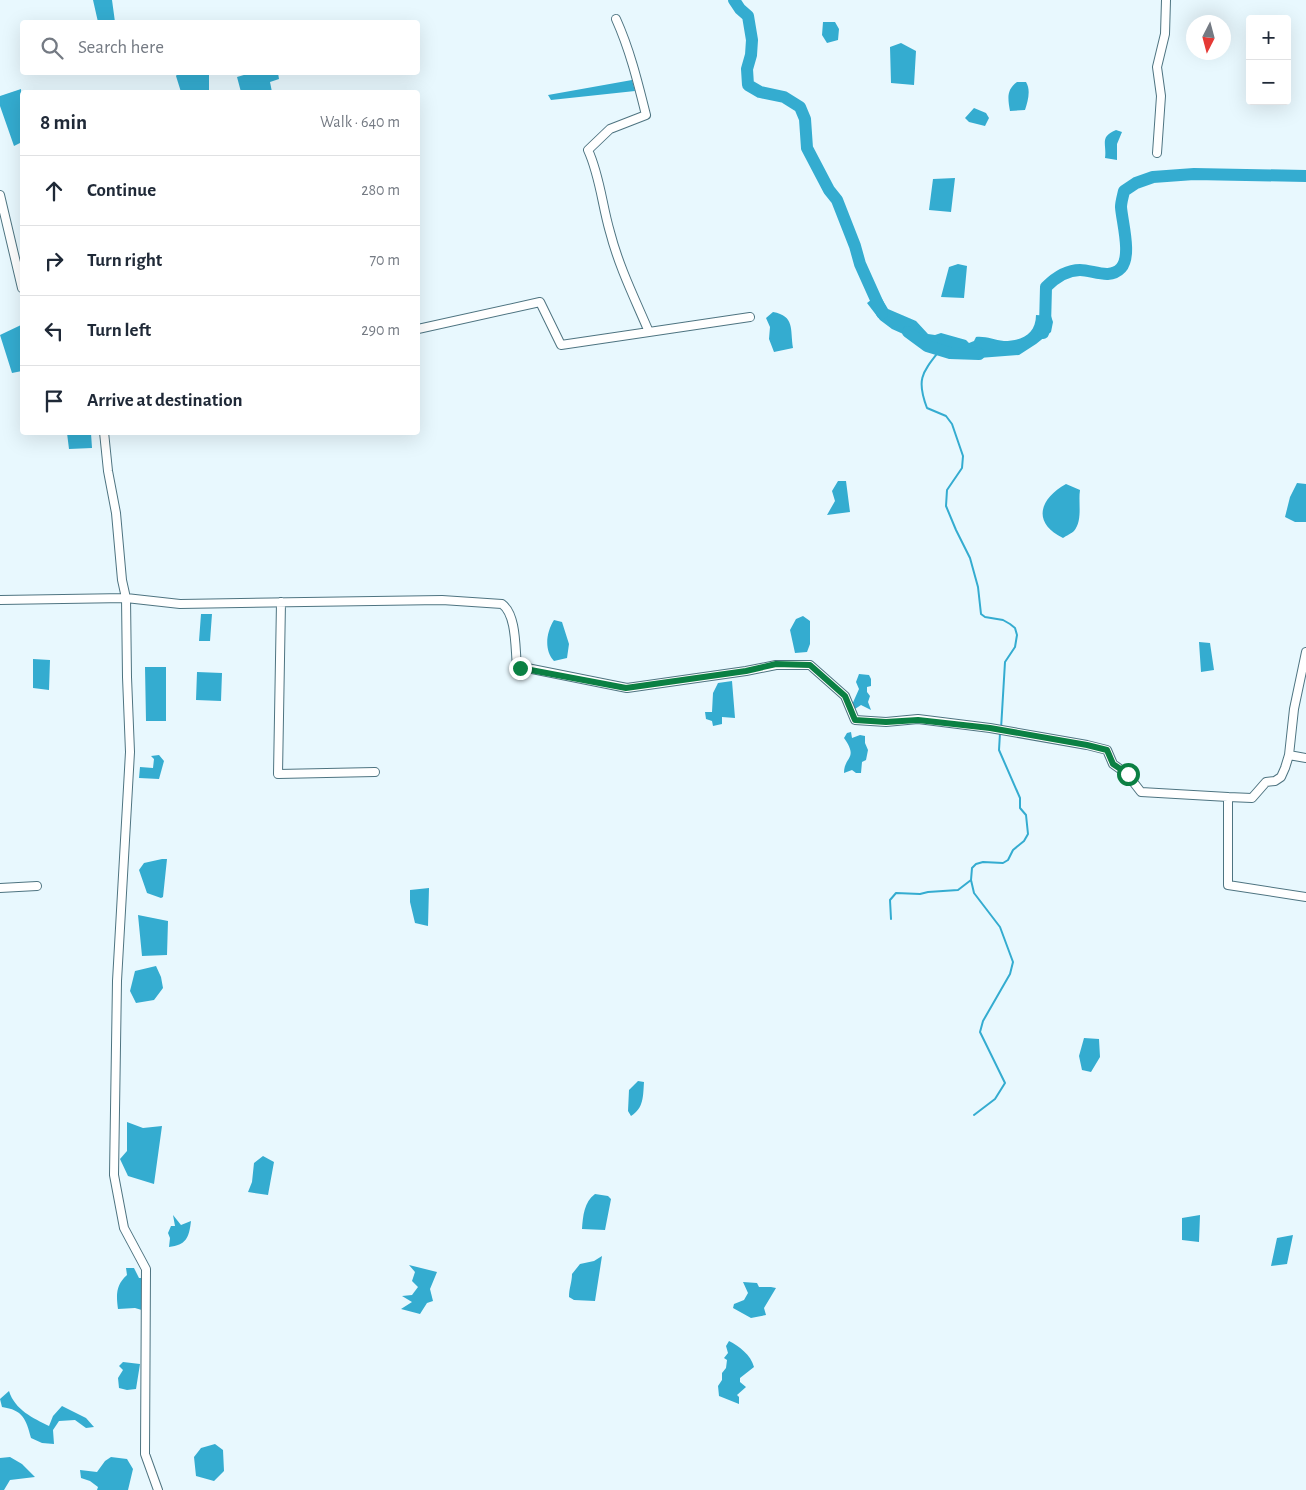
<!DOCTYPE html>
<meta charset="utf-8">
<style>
body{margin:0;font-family:"Alegreya Sans",sans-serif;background:#f6f6f7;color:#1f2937}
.controls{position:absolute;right:15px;top:15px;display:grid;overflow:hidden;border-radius:5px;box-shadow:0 5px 20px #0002}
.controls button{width:45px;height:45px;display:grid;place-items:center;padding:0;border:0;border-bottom:1px solid #e0e1e3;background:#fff;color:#1f2937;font:25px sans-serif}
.compass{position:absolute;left:1186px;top:15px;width:45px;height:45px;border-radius:50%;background:#fff;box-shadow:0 5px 20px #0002;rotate:186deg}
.stop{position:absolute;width:15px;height:15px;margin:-11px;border:4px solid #0b8043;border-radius:50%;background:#fff}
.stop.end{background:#0b8043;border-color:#fff;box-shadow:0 1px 5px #0008}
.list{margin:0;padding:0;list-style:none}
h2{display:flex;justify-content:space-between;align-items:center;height:65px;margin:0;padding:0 20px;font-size:21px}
h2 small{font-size:16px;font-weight:400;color:#747a83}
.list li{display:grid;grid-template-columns:32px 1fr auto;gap:15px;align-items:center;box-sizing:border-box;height:70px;padding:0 20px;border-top:1px solid #e0e1e3}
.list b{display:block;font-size:19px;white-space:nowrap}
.list em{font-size:16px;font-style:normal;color:#747a83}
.icon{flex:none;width:28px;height:28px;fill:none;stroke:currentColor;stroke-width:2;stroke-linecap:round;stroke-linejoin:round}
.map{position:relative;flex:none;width:1306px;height:1490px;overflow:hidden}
.search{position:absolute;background:#fff;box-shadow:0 5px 20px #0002;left:20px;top:20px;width:400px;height:55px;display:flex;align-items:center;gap:12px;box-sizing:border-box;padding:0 18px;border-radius:5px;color:#747a83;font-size:19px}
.panel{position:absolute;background:#fff;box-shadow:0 5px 20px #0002;left:20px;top:90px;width:400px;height:345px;border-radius:5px}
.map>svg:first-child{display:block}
</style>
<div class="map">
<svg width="1306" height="1490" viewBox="0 0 1306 1490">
<rect width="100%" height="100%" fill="#e8f8fe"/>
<path fill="#34acd0" d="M 93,0 L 112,0 L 115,22 L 98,22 Z
M 823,22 L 835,22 L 839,29 L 838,40 L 827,43 L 822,35 Z
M 901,43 L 916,51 L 914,85 L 891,83 L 890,47 Z
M 254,72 L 278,73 L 279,79 L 270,82 L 272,92 L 241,92 L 237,77 Z
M 178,73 L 209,73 L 209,92 L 181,92 L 176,76 Z
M 632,80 L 635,91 L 551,100 L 548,95 Z
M 1017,82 L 1026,82 C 1031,90 1028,101 1025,110 L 1010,111 C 1008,99 1006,90 1017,82 Z
M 21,89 L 22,142 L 14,146 L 0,106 L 0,96 Z
M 974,108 L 986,113 L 989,118 L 985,126 L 969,122 L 965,118 Z
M 1116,130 L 1122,132 L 1117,144 L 1117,160 L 1105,158 C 1107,144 1099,137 1116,130 Z
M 955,178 L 951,212 L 929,210 L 933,179 Z
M 958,264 L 967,266 L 964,298 L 941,297 L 949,267 Z
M 879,294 L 888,309 L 916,321 L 928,334 L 935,335 L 941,333 L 966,340 L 969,343 L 974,341 L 976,337 C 986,336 994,340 1004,341 C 1022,341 1036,334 1036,315 L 1051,316 L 1053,322 L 1051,332 L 1036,344 L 1019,355 L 979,358 L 968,357 L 960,352 L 930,346 L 892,329 L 880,320 L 867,303 Z
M 773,312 C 795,316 790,329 793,348 L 774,352 L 769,339 L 770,327 L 766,318 Z
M 21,325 L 22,330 L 22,371 L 12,373 L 0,335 Z
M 67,433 L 91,433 L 92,448 L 69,449 Z
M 838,481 L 846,481 L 850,512 L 827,515 L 835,501 L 832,491 Z
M 1297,483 L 1306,484 L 1306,522 L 1295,522 L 1285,517 L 1290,497 Z
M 1066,484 L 1080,490 C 1078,503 1083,520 1074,531 C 1072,533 1066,536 1063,538 C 1032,523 1039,499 1066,484 Z
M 201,614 L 212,614 L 210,641 L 199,641 Z
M 803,616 L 810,621 L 810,644 L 807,652 L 795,653 L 790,630 L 796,619 Z
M 554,620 L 562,622 L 569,644 L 567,658 L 554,661 C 544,650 546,633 554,620 Z
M 1199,642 L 1210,643 L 1214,670 L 1201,672 Z
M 33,659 L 50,660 L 49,690 L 33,688 Z
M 145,667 L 166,667 L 166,721 L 146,721 Z
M 197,672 L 222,673 L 221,701 L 196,700 Z
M 859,674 L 869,675 L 871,679 L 871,686 L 867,687 L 867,692 L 870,696 L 868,702 L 871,710 L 861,705 L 855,709 L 851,707 L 859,689 L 856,682 Z
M 732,681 L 735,718 L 722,717 L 722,724 L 713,726 L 712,721 L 706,719 L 705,712 L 712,712 L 713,693 L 718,683 Z
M 851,732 L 852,738 L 860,735 L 865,736 L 865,743 L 868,750 L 866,760 L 862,762 L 861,773 L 856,773 L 852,770 L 844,773 C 844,756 859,759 844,738 L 847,733 Z
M 159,755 L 164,761 L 159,779 L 139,778 L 140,767 L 153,768 L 154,759 L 151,756 Z
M 162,859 L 167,859 L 163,897 L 161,898 L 147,893 L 139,870 L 144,863 Z
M 429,888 L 428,926 L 415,923 L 410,902 L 410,890 Z
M 138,915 L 168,921 L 167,955 L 142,956 Z
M 156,966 L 161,977 L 163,988 L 154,1000 L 136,1003 L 130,991 L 135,971 Z
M 1084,1038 L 1099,1039 L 1100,1057 L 1091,1072 L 1082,1070 L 1079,1056 Z
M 638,1081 L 644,1082 C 643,1096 644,1108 631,1116 L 628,1111 L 629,1090 Z
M 127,1122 L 143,1128 L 162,1126 L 154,1184 L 128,1176 L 120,1159 L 127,1151 Z
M 263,1156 L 274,1162 L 268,1195 L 248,1192 L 252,1182 L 254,1163 Z
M 595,1194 L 608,1196 L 611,1199 L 605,1230 L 582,1229 C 583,1216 584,1202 595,1194 Z
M 173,1215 L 181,1225 L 191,1221 C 189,1238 186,1245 169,1247 L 170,1238 L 168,1233 L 171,1226 L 175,1226 Z
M 1200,1215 L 1199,1242 L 1182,1240 L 1182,1218 Z
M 1293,1235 L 1287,1264 L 1271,1266 L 1277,1238 Z
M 602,1256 L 595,1301 L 574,1300 L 569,1297 C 569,1288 572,1282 572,1274 L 580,1264 L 594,1261 Z
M 409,1265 L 437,1272 L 430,1289 L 433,1301 L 427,1303 L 420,1314 L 401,1309 L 412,1302 L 402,1296 L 412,1295 L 418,1287 L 412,1281 L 415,1272 Z
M 126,1268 L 134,1268 L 139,1278 L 146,1278 L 145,1311 L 135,1308 L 118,1309 C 116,1294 116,1285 127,1275 Z
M 743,1282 L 757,1283 L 759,1287 L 771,1287 L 776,1288 L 764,1308 L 766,1315 L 751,1318 L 733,1308 L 734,1304 L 744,1300 L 748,1293 Z
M 729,1341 C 739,1346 751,1355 754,1367 L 740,1378 L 740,1382 L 746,1387 L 737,1395 L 739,1397 L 739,1404 L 719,1396 L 718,1386 L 722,1380 L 722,1373 L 726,1368 L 727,1360 L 724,1358 L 728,1353 L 726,1346 Z
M 123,1362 L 140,1364 L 136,1389 L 127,1390 L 119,1388 L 118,1378 L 123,1370 L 119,1366 Z
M 9,1391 C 15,1410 33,1418 49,1426 L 53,1416 L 62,1406 L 86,1418 L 94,1427 L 86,1428 L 75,1420 L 59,1421 L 53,1430 L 54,1444 L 42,1443 L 31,1438 C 26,1419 23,1410 2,1407 L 0,1399 Z
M 215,1444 L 223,1450 L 224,1471 L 214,1481 L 196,1476 L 194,1457 L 201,1448 Z
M 10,1457 L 22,1464 L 35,1477 L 10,1480 L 4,1490 L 0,1490 L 0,1458 Z
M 111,1457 L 127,1459 L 133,1469 L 128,1490 L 97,1490 L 98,1487 L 90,1481 L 81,1478 L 80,1470 L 97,1472 L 105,1461 Z"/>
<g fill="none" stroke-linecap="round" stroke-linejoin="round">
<path stroke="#34acd0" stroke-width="2" d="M 940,350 C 922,373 916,379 927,408 L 946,416 L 952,424 L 963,456 L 962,468 L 947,490 L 946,506 L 956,530 L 970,558 L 978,587 L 981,614 L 985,617 L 1003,620 L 1010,624 L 1015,628 L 1017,635 L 1015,647 L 1005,662 L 1001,729
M 891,919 L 890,900 L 896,893 L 920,894 L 928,892 L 958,890 L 971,880
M 974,1115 L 995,1099 L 1005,1083 L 980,1032 L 983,1021 L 1010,974 L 1013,962 L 1000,927 L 974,893 L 971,880 L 972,868 L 976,864 L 983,862 L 1003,863 L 1008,860 L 1013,850 L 1024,841 L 1028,834 L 1026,815 L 1020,808 L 1020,798 L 999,750 L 1000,733"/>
<path stroke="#34acd0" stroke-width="12" d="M 734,0 L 740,9 L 748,16 L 752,40 L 751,55 L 747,69 L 748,85 L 760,92 L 784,97 L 800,107 L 805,119 L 807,148 L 829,190 L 837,200 L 855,246 L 860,264 L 882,313
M 908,332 L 927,346 L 950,353 L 979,354
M 1043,333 L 1045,326 L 1046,287 C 1055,278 1066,270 1080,270 C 1093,270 1110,280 1121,268 C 1132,256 1122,222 1121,207 C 1121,202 1123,196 1124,191 L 1136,183 L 1153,177 L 1194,174 L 1306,176"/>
<g stroke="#4e7481" stroke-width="10">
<path id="minor" d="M 1157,153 L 1161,96 L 1157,67 L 1165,34 L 1166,0
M 0,195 L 22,288
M 418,329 L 540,302 L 561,345 L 649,332 C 635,299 619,267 610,232 C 602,205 600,176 588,150 L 610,129 L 646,115 C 638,83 630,50 616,19
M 649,332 L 750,317
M 104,432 L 108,471 L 116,513 L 122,580 L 126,598 L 127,677 L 130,752 L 117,981 L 114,1175 L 124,1228 L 146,1269 L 145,1454 L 158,1490
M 0,600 L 126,598 L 180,604 L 442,600 L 502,604 C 517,615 515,650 517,666 L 627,688 L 746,671 L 776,665 L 810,665 L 845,696 L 855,720 L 886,722 L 918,719 L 990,728 L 1087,745 L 1107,750 L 1113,764 L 1127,774 L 1141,792 L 1228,797 L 1228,885 L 1306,897
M 281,602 L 278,774 L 375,772
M 1289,755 L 1306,758
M 1228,797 L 1252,798 L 1266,782 L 1275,781 L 1281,777 L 1285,768 L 1289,755 L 1294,709 L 1306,652
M 0,888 L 37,886"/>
</g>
<use href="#minor" stroke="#fff" stroke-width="8"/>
</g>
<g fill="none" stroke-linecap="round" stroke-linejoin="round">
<path stroke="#0b8043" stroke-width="6" d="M 520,668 L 626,688 L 746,671 L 776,664 L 810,665 L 845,696 L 855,720 L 886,722 L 918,720 L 990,728 L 1087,745 L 1107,750 L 1113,764 L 1128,774"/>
</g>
</svg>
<div class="controls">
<button>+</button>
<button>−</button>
</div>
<svg class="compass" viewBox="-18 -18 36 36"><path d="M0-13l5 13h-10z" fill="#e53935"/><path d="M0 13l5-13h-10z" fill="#747a83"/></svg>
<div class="stop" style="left:1128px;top:774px"></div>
<div class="stop end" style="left:520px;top:668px"></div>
<div class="search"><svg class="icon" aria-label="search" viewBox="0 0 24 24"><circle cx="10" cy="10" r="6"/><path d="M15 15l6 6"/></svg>Search here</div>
<section class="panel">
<h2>8 min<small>Walk · 640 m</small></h2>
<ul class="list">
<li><svg class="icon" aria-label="ahead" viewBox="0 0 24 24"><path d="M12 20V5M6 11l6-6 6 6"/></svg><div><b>Continue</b></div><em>280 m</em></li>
<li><svg class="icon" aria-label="right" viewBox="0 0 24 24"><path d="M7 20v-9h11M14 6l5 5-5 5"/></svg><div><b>Turn right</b></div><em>70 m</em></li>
<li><svg class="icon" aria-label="left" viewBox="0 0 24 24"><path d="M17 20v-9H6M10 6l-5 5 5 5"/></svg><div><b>Turn left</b></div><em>290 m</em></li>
<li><svg class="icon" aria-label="arrive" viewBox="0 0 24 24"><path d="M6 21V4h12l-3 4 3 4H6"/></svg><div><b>Arrive at destination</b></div></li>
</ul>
</section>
</div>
